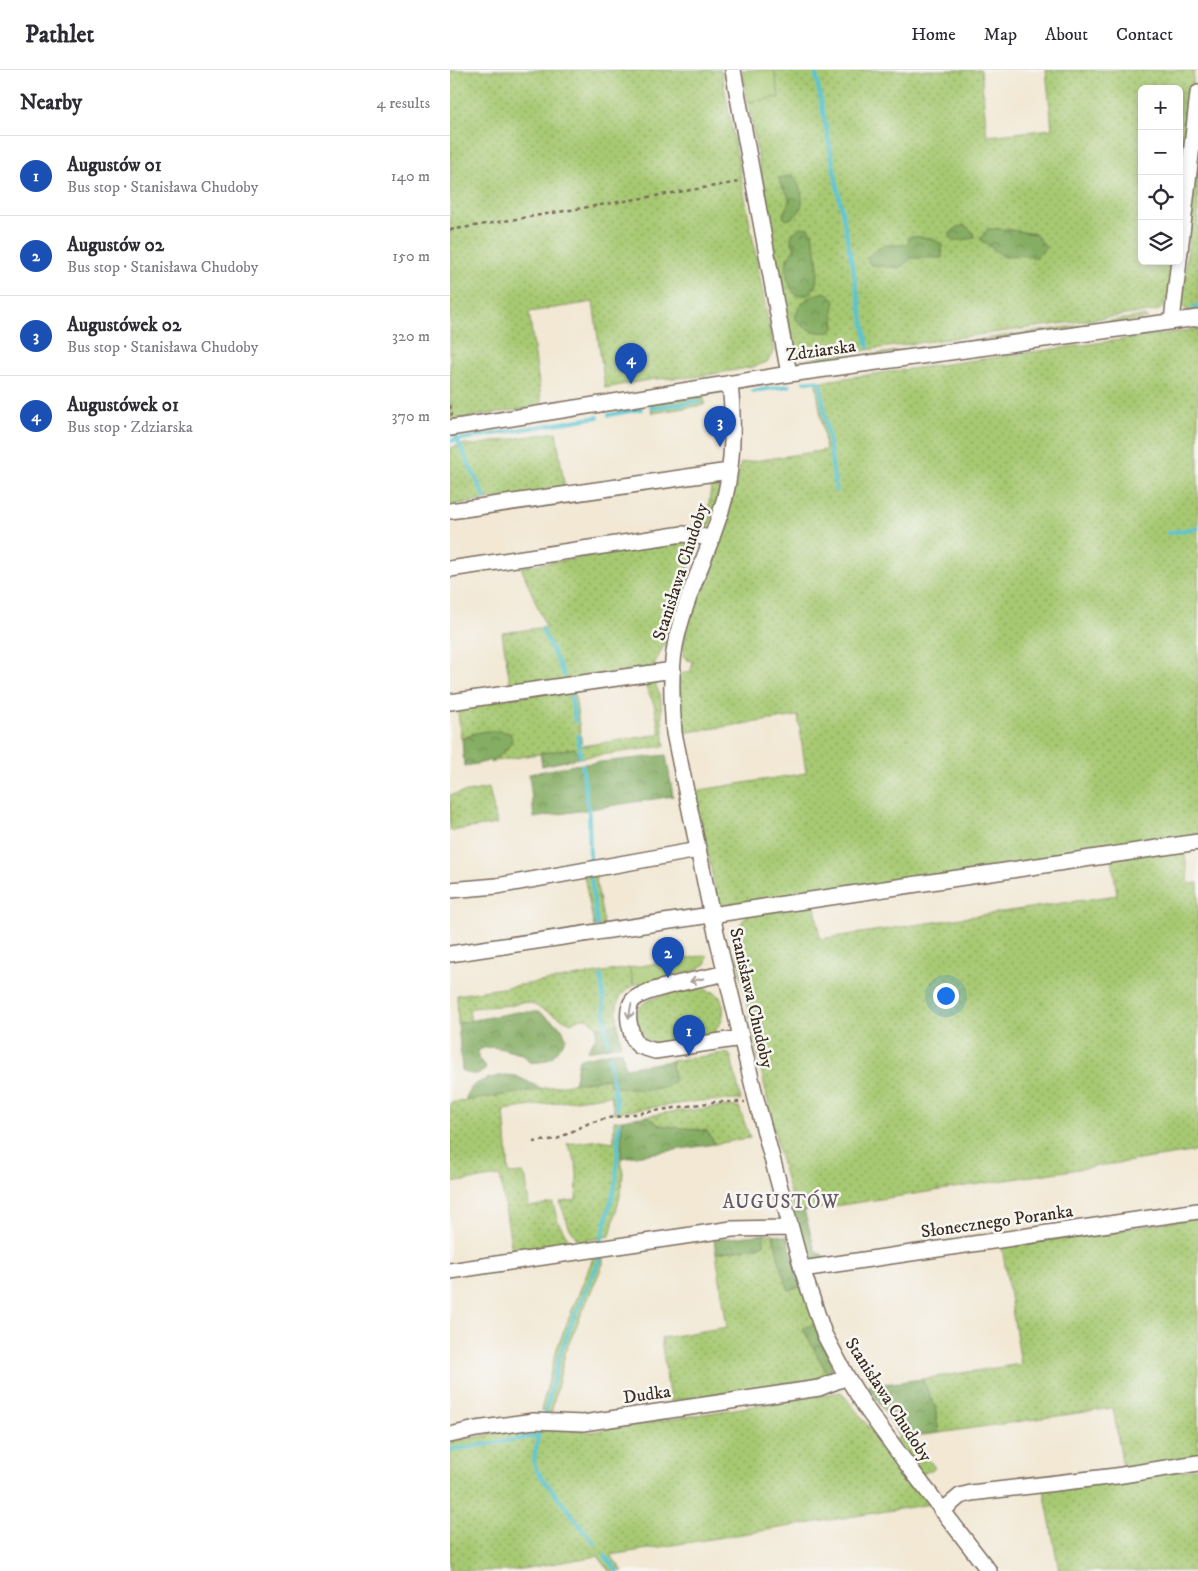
<!DOCTYPE html>
<meta charset="utf-8">
<style>
body{margin:0;font-family:"IM FELL DW Pica",serif;background:#f2f2f3;color:#2b2b33}
.controls{position:absolute;right:15px;top:15px;display:grid;overflow:hidden;border-radius:8px;box-shadow:0 2px 8px #0003}
.controls button{width:45px;height:45px;display:grid;place-items:center;padding:0;border:0;border-bottom:1px solid #e1e1e2;background:#fff;color:#2b2b33;font:25px sans-serif}
.you{position:absolute;left:495px;top:925px;width:18px;height:18px;margin:-12px;border:4px solid #fff;border-radius:50%;background:#1a73e8;box-shadow:0 0 0 8px #1a73e833}
.badge{display:grid;place-items:center;width:32px;height:32px;border-radius:50%;background:#7c3aed;color:#fff;font-size:16px;font-weight:700}
.pin{position:absolute;translate:-50% -41px;filter:drop-shadow(0 1px 2px #0008)}
.pin::after{content:'';position:absolute;top:26px;width:18px;height:15px;background:inherit;clip-path:polygon(0 0,100% 0,50% 100%)}
.list{margin:0;padding:0;list-style:none}
h2{display:flex;justify-content:space-between;align-items:center;height:65px;margin:0;padding:0 20px;font-size:21px}
h2 small{font-size:16px;font-weight:400;color:#7c7c81}
.list li{display:grid;grid-template-columns:32px 1fr auto;gap:15px;align-items:center;box-sizing:border-box;height:80px;padding:0 20px;border-top:1px solid #e1e1e2}
.list b{display:block;font-size:19px;white-space:nowrap}
.list p{margin:0;font-size:16px;white-space:nowrap;color:#7c7c81}
.list em{font-size:16px;font-style:normal;color:#7c7c81}
.icon{flex:none;width:28px;height:28px;fill:none;stroke:currentColor;stroke-width:2;stroke-linecap:round;stroke-linejoin:round}
.map{position:relative;flex:none;width:748px;height:1501px;overflow:hidden}
header{display:flex;align-items:center;gap:30px;box-sizing:border-box;height:70px;padding:0 25px;background:#fff;border-bottom:1px solid #e1e1e2}
header strong{font-size:24px}
nav{display:flex;gap:28px;margin-inline-start:auto;font-size:18px}
main{display:flex}
aside{flex:1;background:#fff}
.map>svg:first-child{display:block}
</style>
<header>
<strong>Pathlet</strong>
<nav><a>Home</a><a>Map</a><a>About</a><a>Contact</a></nav>
</header>
<main>
<aside>
<h2>Nearby<small>4 results</small></h2>
<ul class="list">
<li><span class="badge" style="background:#1a4fb4">1</span><div><b>Augustów 01</b><p>Bus stop · Stanisława Chudoby</p></div><em>140 m</em></li>
<li><span class="badge" style="background:#1a4fb4">2</span><div><b>Augustów 02</b><p>Bus stop · Stanisława Chudoby</p></div><em>150 m</em></li>
<li><span class="badge" style="background:#1a4fb4">3</span><div><b>Augustówek 02</b><p>Bus stop · Stanisława Chudoby</p></div><em>320 m</em></li>
<li><span class="badge" style="background:#1a4fb4">4</span><div><b>Augustówek 01</b><p>Bus stop · Zdziarska</p></div><em>370 m</em></li>
</ul>
</aside>
<div class="map">
<svg width="748" height="1501" viewBox="0 0 748 1501">
<defs>
<pattern id="grass-dots" width="8" height="8" patternUnits="userSpaceOnUse" patternTransform="scale(1.25)"><rect width="8" height="8" fill="#a7c972"/><path d="M2 2h.1M6 6h.1" fill="none" stroke="#89a35d" stroke-width="1.8" stroke-linecap="round"/></pattern>
<pattern id="forest-crowns" width="20" height="18" patternUnits="userSpaceOnUse" patternTransform="scale(1.25)"><rect width="20" height="18" fill="#85ad64"/><path d="M2 6a3 3 0 1 1 6 0M12 15a3 3 0 1 1 6 0" fill="none" stroke="#6e8d52"/></pattern>
</defs>
<rect width="100%" height="100%" fill="#f6f6f2"/>
<filter id="ink" filterUnits="userSpaceOnUse"><feTurbulence type="fractalNoise" baseFrequency=".02" numOctaves="2"/><feDisplacementMap in="SourceGraphic" scale="10" xChannelSelector="R" yChannelSelector="G"/><feConvolveMatrix kernelMatrix="1 2 1 2 8 2 1 2 1" color-interpolation-filters="sRGB"/></filter>
<filter id="wash" filterUnits="userSpaceOnUse"><feTurbulence type="fractalNoise" baseFrequency=".0096" numOctaves="4" result="noise"/><feDisplacementMap in="SourceGraphic" scale="20" xChannelSelector="R" yChannelSelector="G"/><feGaussianBlur stdDeviation="1.12" result="paint"/><feColorMatrix in="noise" values="0 0 0 0 0 0 0 0 0 0 0 0 0 0 0 0 0 1.4 0 .05"/><feComposite in="paint" operator="in"/></filter>
<g filter="url(#wash)">
<rect width="100%" height="100%" fill="#f2e8d4"/>
<path fill="url(#grass-dots)" stroke="#717a48" fill-rule="evenodd" d="M 0,0 L 271,0 L 324,282 L 317,292 L 303,297 L 245,307 L 204,309 L 155,318 L 143,232 L 79,242 L 92,336 L 0,350 Z
M 324,0 L 531,0 L 537,66 L 602,59 L 596,0 L 744,0 L 729,143 L 729,19 L 692,19 L 692,191 L 723,191 L 719,229 L 715,229 L 713,238 L 706,241 L 423,279 L 370,288 L 344,285 L 298,32 L 329,27 ZM 362,163 L 368,200 L 365,218 L 341,219 L 337,199 L 337,189 L 345,180 L 341,169 Z
M 748,90 L 748,241 C 737,243 732,240 732,229 Z
M 695,246 L 698,249 L 347,296 L 344,292 L 355,291 L 370,292 Z
M 748,259 L 748,768 L 270,840 L 244,721 L 356,703 L 348,646 L 231,663 L 229,610 L 231,604 L 241,601 L 243,591 L 237,590 L 233,586 L 234,571 L 243,537 L 276,452 L 291,393 L 376,380 L 366,314 L 381,310 Z
M 253,324 L 255,333 L 254,335 L 202,343 L 201,336 L 203,331 Z
M 106,362 L 115,419 L 0,435 L 0,378 L 14,374 L 25,375 Z
M 265,408 L 268,410 L 270,417 L 260,456 L 255,461 L 261,418 Z
M 238,470 L 248,472 L 246,482 L 224,538 L 215,573 L 203,597 L 61,619 L 52,563 L 96,557 L 71,497 Z
M 203,607 L 211,629 L 212,652 L 215,676 L 129,688 L 124,678 L 40,692 L 59,677 L 26,663 L 11,669 L 8,642 L 9,636 L 124,619 L 132,676 L 210,664 L 204,634 L 194,613 L 180,615 L 178,611 Z
M 39,718 L 47,754 L 0,761 L 0,725 Z
M 734,778 L 739,814 L 748,813 L 748,1081 L 345,1142 L 329,1083 L 286,882 L 294,880 L 289,856 L 297,845 L 365,835 L 370,869 L 667,825 L 662,789 Z
M 145,804 L 154,855 L 144,857 L 134,806 Z
M 179,898 L 184,915 C 166,925 165,936 168,955 L 147,957 L 137,948 L 128,949 L 121,953 L 80,933 L 71,932 L 64,935 L 22,938 L 19,941 L 21,951 L 8,953 L 7,925 Z
M 255,917 L 257,921 L 265,922 C 276,930 276,950 266,959 L 267,964 L 262,966 C 250,968 215,975 205,973 C 194,971 187,963 186,952 C 185,944 189,936 196,932 C 208,924 240,920 255,917 Z
M 274,983 L 279,984 L 281,987 L 291,1030 L 249,1031 L 164,1043 L 161,1025 L 54,1040 L 59,1104 L 73,1103 L 76,1109 L 79,1137 L 103,1133 L 108,1152 L 121,1173 L 62,1181 L 50,1106 L 0,1113 L 0,1033 L 158,1008 L 176,1018 L 225,1010 L 221,991 Z
M 277,1036 L 289,1037 L 300,1068 L 265,1074 L 257,1061 L 209,1055 L 197,1046 L 222,1042 Z
M 172,1050 L 171,1088 L 173,1104 L 170,1126 L 160,1166 L 129,1172 L 119,1157 L 110,1132 L 126,1130 C 127,1108 130,1093 117,1074 L 150,1070 L 164,1072 L 164,1051 Z
M 748,1148 L 748,1386 L 673,1398 L 663,1338 L 489,1363 L 485,1337 L 472,1309 L 571,1294 L 552,1177 Z
M 314,1164 L 323,1164 L 332,1202 L 339,1220 L 352,1216 L 365,1254 L 353,1259 L 379,1307 L 220,1331 L 211,1268 L 277,1257 L 266,1183 L 308,1177 Z
M 143,1188 L 153,1188 L 153,1194 L 116,1280 L 101,1344 L 91,1341 L 107,1278 Z
M 391,1322 L 481,1434 L 160,1485 L 173,1501 L 159,1501 L 148,1486 L 59,1501 L 0,1501 L 0,1372 L 79,1357 L 114,1358 L 141,1362 Z
M 462,1367 L 485,1398 L 473,1404 L 445,1369 Z
M 748,1398 L 748,1501 L 609,1501 L 594,1420 Z"/>
<path fill="url(#forest-crowns)" stroke="#606c41" d="M 343,105 C 353,120 359,143 337,150 L 333,147 C 333,141 341,131 339,127 C 335,118 330,120 329,108 Z
M 514,155 L 522,161 L 525,168 L 503,171 L 499,164 L 506,158 Z
M 351,157 L 358,158 L 362,163 C 366,182 375,210 358,225 L 346,225 C 336,214 331,189 345,179 L 341,169 L 342,164 Z
M 538,159 L 556,159 L 585,164 L 596,177 L 586,188 L 569,185 L 554,187 L 530,169 Z
M 460,166 L 481,168 L 492,174 L 492,188 L 462,188 L 449,198 L 421,195 L 416,188 L 433,175 L 457,175 Z
M 375,222 L 381,226 L 385,231 L 383,240 L 385,256 L 381,262 C 368,264 351,260 345,247 C 352,230 358,226 375,222 Z
M 36,661 L 51,661 L 60,663 L 62,669 C 55,690 34,693 14,696 L 12,669 L 26,663 Z
M 125,678 L 129,688 L 92,696 L 90,683 Z
M 216,685 L 223,726 L 84,748 L 79,704 L 124,695 Z
M 67,942 L 89,942 L 112,958 L 116,968 C 107,984 99,995 79,992 L 73,984 C 57,982 42,972 28,981 L 28,989 L 36,996 L 35,1000 C 27,1006 21,1005 12,1001 L 8,953 Z
M 168,955 L 171,975 L 137,981 L 146,967 L 147,957 Z
M 172,980 L 175,998 L 221,991 L 225,1010 C 212,1024 178,1019 160,1016 L 158,1008 L 124,1014 L 129,989 Z
M 55,1005 L 66,1006 L 93,1019 L 15,1031 C 16,1027 18,1022 20,1019 C 27,1010 44,1007 55,1005 Z
M 197,1046 L 209,1055 L 257,1061 L 265,1074 L 171,1088 L 172,1050 Z
M 354,1140 L 365,1180 L 377,1188 L 374,1192 L 361,1193 L 354,1188 L 338,1143 Z
M 314,1164 L 314,1174 L 308,1177 L 266,1183 L 264,1170 Z
M 323,1164 L 337,1167 L 352,1216 L 339,1220 L 332,1202 Z
M 365,1254 L 383,1296 L 379,1307 L 353,1258 Z
M 472,1309 L 485,1337 L 489,1363 L 451,1368 L 418,1316 Z"/>
<path fill="#a7c972" stroke="#717a48" d="M 292,0 L 324,0 L 329,27 L 298,32 Z
M 257,885 L 256,894 L 246,900 L 184,915 L 179,898 Z"/>
<g fill="none" stroke-linecap="round" stroke-linejoin="round">
<path stroke="#59c4d3" stroke-width="4" d="M 365,0 L 418,277
M 743,237 L 748,236
M 354,312 L 363,311 L 370,312 L 386,421
M 303,321 L 339,316
M 201,338 L 250,331
M 159,345 L 191,339
M 5,365 L 35,428
M 0,371 L 148,347
M 718,463 L 748,458
M 92,559 L 114,605
M 121,626 L 125,651
M 128,666 L 130,686
M 132,695 L 139,745 L 140,791
M 141,809 L 147,855
M 151,906 L 158,972
M 159,987 L 167,1039
M 151,1171 L 166,1111 L 169,1054
M 95,1344 L 110,1284 L 122,1252 L 150,1189
M 89,1361 L 84,1390 L 86,1400 L 145,1474
M 0,1380 L 88,1366
M 155,1486 L 167,1501"/>
</g>
</g>
<g filter="url(#ink)">
<g fill="none" stroke-linecap="round" stroke-linejoin="round">
<g stroke="#7b6c5e" stroke-width="18">
<path id="minor" d="M 283,0 L 339,304
M 722,251 L 748,23
M 280,313 C 284,348 283,393 275,427 C 262,478 235,524 225,576 C 220,604 222,634 224,663 L 262,846 L 306,1029 L 352,1199 L 374,1264 L 397,1307 L 418,1341 L 456,1393 L 539,1501
M 0,358 L 339,304 L 748,248
M 0,441 L 279,401
M 0,499 L 233,464 L 262,468
M 0,632 L 223,600
M 0,820 L 47,816 L 248,780
M 0,884 L 748,772
M 276,903 C 257,908 195,918 183,930 C 178,936 178,944 179,952 C 181,961 182,970 189,976 L 205,981 L 285,969 L 290,964
M 352,1199 L 748,1141
M 0,1201 L 282,1159 L 341,1158
M 0,1365 L 26,1359 L 84,1351 L 133,1353 L 369,1318 L 397,1307
M 492,1441 L 510,1426 L 521,1423 L 666,1406 L 748,1393"/>
</g>
<path stroke="#7b6c5e" stroke-width="2.5" stroke-dasharray="4 4" stroke-linecap="butt" d="M 0,160 L 289,112
M 0,335 L 2,346
M 83,1072 L 107,1069 L 139,1053 L 158,1048 L 264,1032 L 295,1032"/>
<use href="#minor" stroke="#fff" stroke-width="15"/>
</g>
<defs><path id="oneway-shaft" d="M-6 0H5M1.5-3L5.5 0L1.5 3" fill="none" stroke-width="1.6" stroke-linecap="round" stroke-linejoin="round" transform="scale(1.25)"/></defs>
<g stroke="#a79f9a">
<use href="#oneway-shaft" transform="translate(247 910) rotate(167)"/>
<use href="#oneway-shaft" transform="translate(180 941) rotate(100)"/>
</g>
</g>
<g text-anchor="middle" dominant-baseline="central" stroke-width="5" stroke-linejoin="round" paint-order="stroke">
<g font-size="18" fill="#3b2a1e" stroke="#f6f6f2">
<text transform="translate(371 281) rotate(-8)">Zdziarska</text>
<text transform="translate(231 502) rotate(-72)">Stanisława Chudoby</text>
<text transform="translate(301 928) rotate(77)">Stanisława Chudoby</text>
<text transform="translate(547 1152) rotate(-8)">Słonecznego Poranka</text>
<text transform="translate(197 1325) rotate(-8)">Dudka</text>
<text transform="translate(438 1330) rotate(57)">Stanisława Chudoby</text>
</g>
<g font-size="19" letter-spacing="1" fill="#665762" stroke="#f6f6f2">
<text x="331" y="1132">AUGUSTÓW</text>
</g>
</g>
</svg>
<div class="controls">
<button>+</button>
<button>−</button>
<button><svg class="icon" aria-label="locate" viewBox="0 0 24 24"><circle cx="12" cy="12" r="6"/><path d="M12 2v4M12 18v4M2 12h4M18 12h4"/></svg></button>
<button><svg class="icon" aria-label="layers" viewBox="0 0 24 24"><path d="M12 4l9 5-9 5-9-5zM3 14l9 5 9-5"/></svg></button>
</div>
<div class="you"></div>
<div class="pin badge" style="left:239px;top:986px;background:#1a4fb4">1</div>
<div class="pin badge" style="left:218px;top:908px;background:#1a4fb4">2</div>
<div class="pin badge" style="left:270px;top:377px;background:#1a4fb4">3</div>
<div class="pin badge" style="left:181px;top:314px;background:#1a4fb4">4</div>
</div>
</main>
